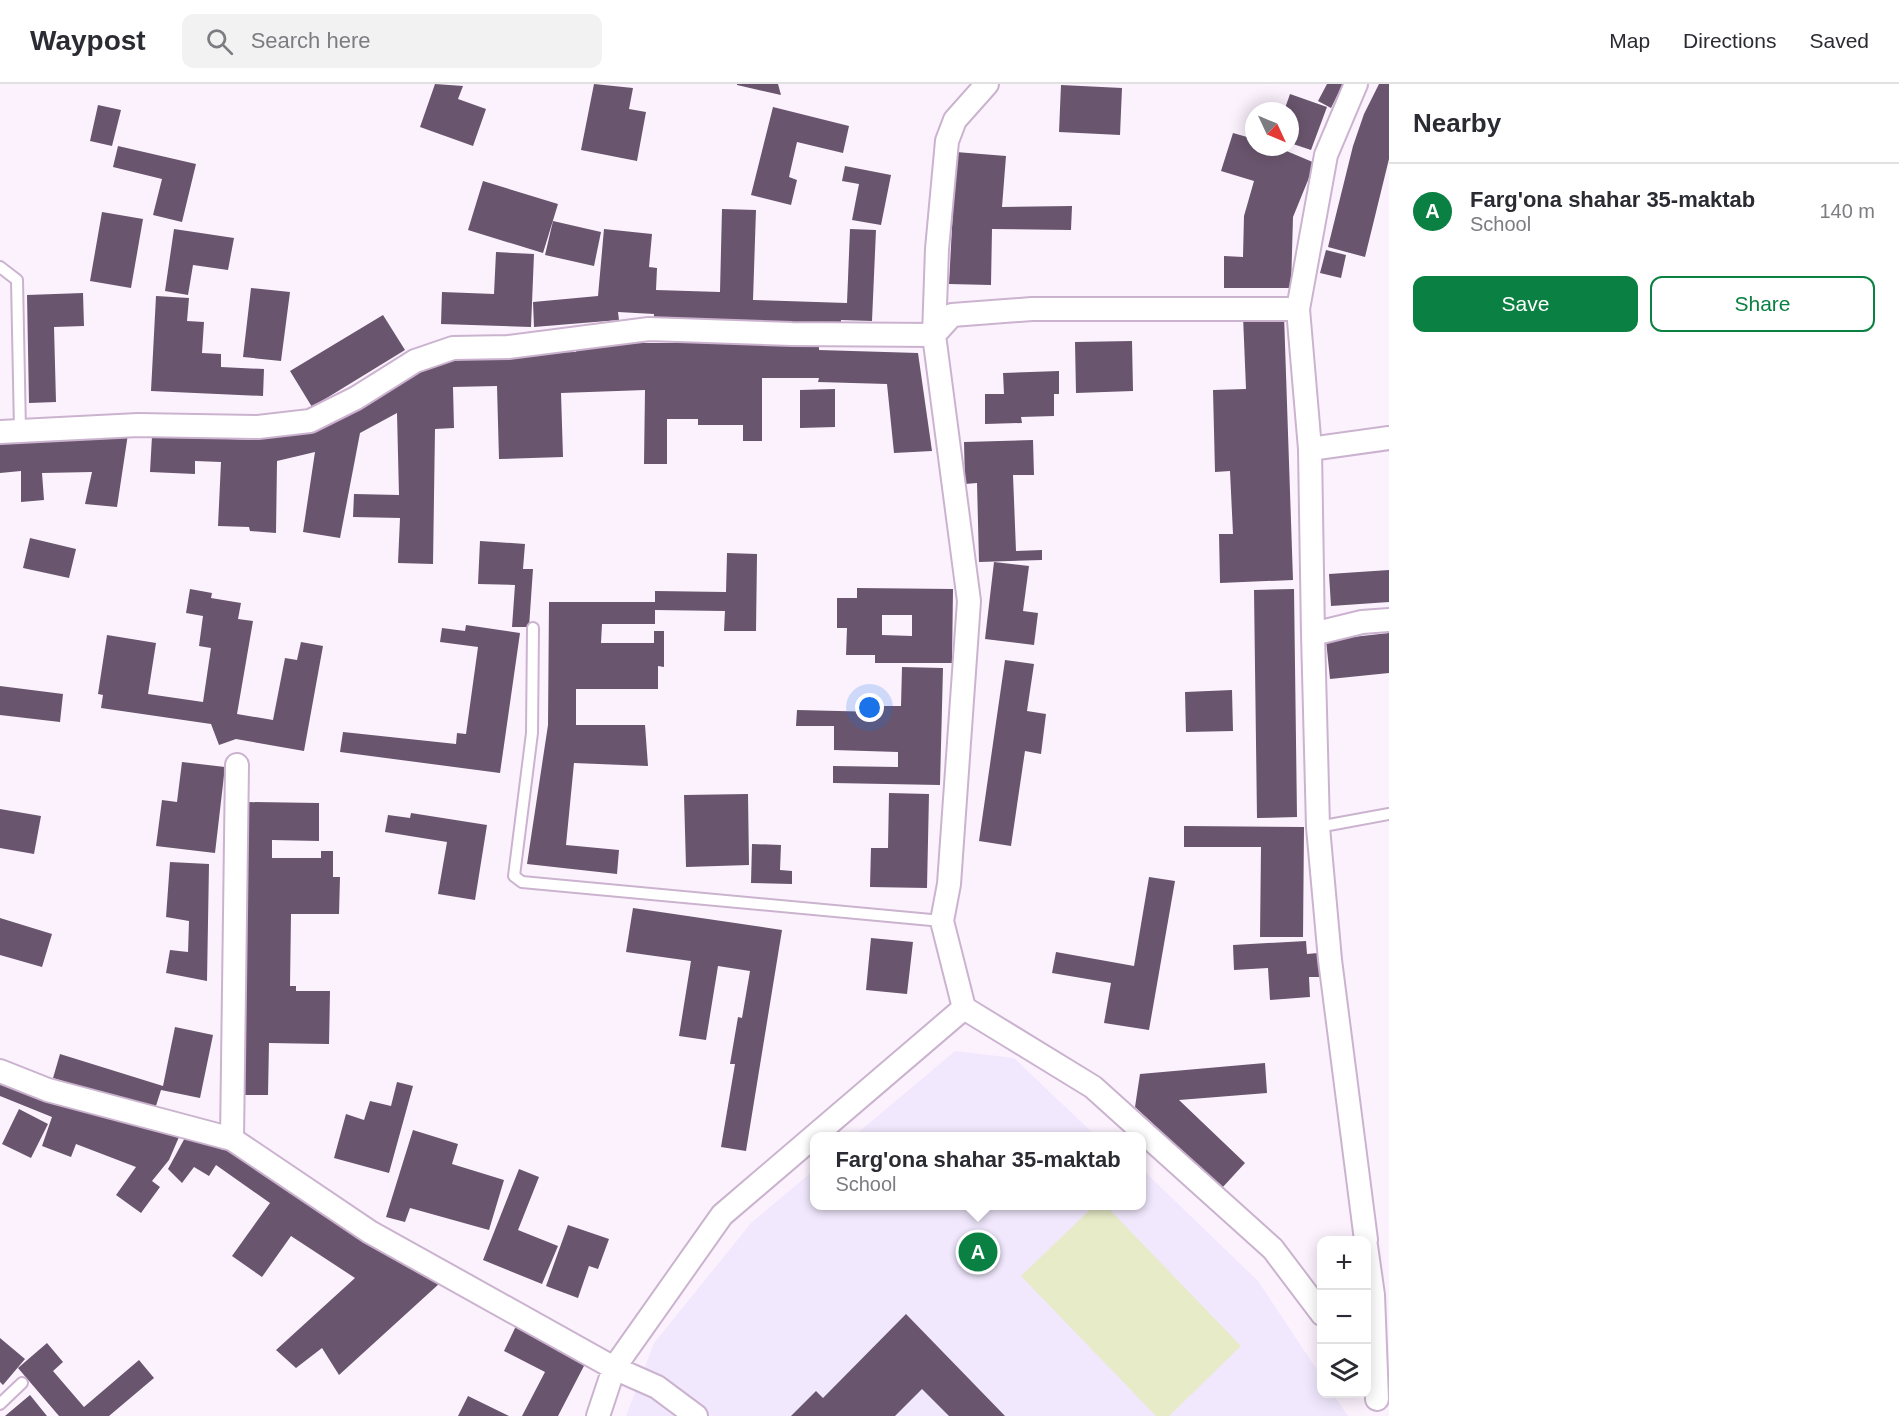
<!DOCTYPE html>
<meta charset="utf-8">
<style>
body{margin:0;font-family:Arial,sans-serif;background:#f2f2f3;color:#2b2b33}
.controls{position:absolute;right:18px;bottom:18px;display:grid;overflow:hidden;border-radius:12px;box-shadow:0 3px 15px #0003}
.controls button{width:54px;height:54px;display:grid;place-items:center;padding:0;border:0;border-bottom:2px solid #e1e1e2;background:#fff;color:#2b2b33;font:30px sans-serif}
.compass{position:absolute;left:1245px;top:18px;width:54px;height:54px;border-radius:50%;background:#fff;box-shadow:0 3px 15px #0003;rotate:134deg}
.you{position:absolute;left:870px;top:624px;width:21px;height:21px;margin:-15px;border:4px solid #fff;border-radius:50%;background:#1a73e8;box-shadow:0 0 0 9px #1a73e833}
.badge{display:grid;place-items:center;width:39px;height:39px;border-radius:50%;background:#0b8043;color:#fff;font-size:20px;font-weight:700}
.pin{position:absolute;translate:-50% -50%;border:3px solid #fff;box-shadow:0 2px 6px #0006}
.popup{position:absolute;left:810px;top:1048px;width:336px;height:78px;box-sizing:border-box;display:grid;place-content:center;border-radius:12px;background:#fff;filter:drop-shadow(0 2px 4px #0005);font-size:20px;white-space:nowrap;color:#7c7c81}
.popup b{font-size:22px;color:#2b2b33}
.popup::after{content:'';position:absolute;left:50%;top:100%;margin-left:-12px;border:12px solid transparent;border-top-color:#fff}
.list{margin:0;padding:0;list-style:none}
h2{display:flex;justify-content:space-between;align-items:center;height:78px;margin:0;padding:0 24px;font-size:26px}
h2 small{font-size:20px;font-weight:400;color:#7c7c81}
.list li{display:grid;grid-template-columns:39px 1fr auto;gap:18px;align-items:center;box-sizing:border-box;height:96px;padding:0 24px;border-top:2px solid #e1e1e2}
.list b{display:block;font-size:22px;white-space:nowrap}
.list p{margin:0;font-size:20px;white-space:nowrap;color:#7c7c81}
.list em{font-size:20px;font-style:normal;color:#7c7c81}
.actions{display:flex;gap:12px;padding:18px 24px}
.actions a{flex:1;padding:14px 0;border:2px solid #0b8043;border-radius:12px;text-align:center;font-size:21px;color:#0b8043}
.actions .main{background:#0b8043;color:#fff}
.icon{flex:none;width:33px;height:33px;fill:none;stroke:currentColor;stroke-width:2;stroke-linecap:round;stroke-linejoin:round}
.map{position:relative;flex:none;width:1389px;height:1332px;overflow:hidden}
header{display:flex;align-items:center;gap:36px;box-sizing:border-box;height:84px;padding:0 30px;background:#fff;border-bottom:2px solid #e1e1e2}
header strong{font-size:28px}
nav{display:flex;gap:33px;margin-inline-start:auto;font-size:21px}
.search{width:420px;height:54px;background:#f2f2f3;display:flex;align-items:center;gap:15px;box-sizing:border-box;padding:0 21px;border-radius:12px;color:#7c7c81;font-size:22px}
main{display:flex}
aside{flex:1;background:#fff}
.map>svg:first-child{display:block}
</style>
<header>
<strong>Waypost</strong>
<div class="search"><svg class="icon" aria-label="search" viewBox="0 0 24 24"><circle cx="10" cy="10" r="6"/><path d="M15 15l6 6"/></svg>Search here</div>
<nav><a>Map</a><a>Directions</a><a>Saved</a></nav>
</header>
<main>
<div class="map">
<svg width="1389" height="1332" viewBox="0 0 1389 1332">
<rect width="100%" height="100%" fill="#fcf2fe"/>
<path fill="#f1e8fd" d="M 955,967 L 1014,974 L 1096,1052 L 854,1052 Z
M 1142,1085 L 1258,1197 L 1321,1292 L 1322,1310 L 1333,1310 L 1348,1332 L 626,1332 L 654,1259 L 751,1139 L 814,1086 L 814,1122 L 1142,1122 Z"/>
<path fill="#e7ebc7" d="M 1094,1122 L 1106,1122 L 1241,1262 L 1169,1332 L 1156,1332 L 1021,1192 Z"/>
<path fill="#69556d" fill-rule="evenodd" d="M 435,0 L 463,2 L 458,15 L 486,25 L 473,62 L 420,43 Z
M 594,0 L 633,4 L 629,25 L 646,28 L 637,77 L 581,66 Z
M 737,0 L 778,0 L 781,11 L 737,1 Z
M 1327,0 L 1343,0 L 1331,24 L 1318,17 Z
M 1379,0 L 1389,0 L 1389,75 L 1365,173 L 1328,163 L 1353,62 L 1364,30 Z
M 1061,1 L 1122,4 L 1120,51 L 1059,48 Z
M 1290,10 L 1327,23 L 1311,66 L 1290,59 L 1290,27 L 1284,27 Z
M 98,21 L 121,26 L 112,62 L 90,57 Z
M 773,23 L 849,42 L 843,69 L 797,58 L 789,93 L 797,96 L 791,121 L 751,111 Z
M 1233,49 L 1254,55 L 1254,63 L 1277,63 L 1315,79 L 1293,133 L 1291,204 L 1224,204 L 1224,172 L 1243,173 L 1244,132 L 1254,97 L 1221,87 Z
M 118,62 L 196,80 L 182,138 L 153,131 L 162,95 L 113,83 Z
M 956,68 L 1006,72 L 1002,123 L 1072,122 L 1071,146 L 992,145 L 991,201 L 949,200 Z
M 845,82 L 891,91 L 881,141 L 852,136 L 859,100 L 842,97 Z
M 483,97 L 558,120 L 543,169 L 468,146 Z
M 722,125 L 756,126 L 753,216 L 847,219 L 850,145 L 876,146 L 872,237 L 841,236 L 841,248 L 653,243 L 654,230 L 618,228 L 619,236 L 534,243 L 533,218 L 598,212 L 604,145 L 652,150 L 649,183 L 657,184 L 656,206 L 720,208 Z
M 102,128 L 143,135 L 131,204 L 90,197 Z
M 553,137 L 601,148 L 594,182 L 545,171 Z
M 174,145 L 234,154 L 228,186 L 193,181 L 188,211 L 165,207 Z
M 1326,166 L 1346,171 L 1341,194 L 1320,189 Z
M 496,168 L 534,170 L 531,243 L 441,240 L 442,208 L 494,210 Z
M 251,204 L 290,208 L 281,277 L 243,273 Z
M 83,209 L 84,242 L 54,243 L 56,318 L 29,319 L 27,211 Z
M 156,212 L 189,214 L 187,237 L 204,238 L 202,269 L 221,270 L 221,283 L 264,285 L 263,312 L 151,307 Z
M 383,231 L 405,266 L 312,323 L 290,287 Z
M 1284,231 L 1293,496 L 1220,499 L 1219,450 L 1233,450 L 1230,387 L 1215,388 L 1213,306 L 1246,305 L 1243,232 Z
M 1132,257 L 1133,307 L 1076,309 L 1075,258 Z
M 644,259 L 819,259 L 819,266 L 918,269 L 932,367 L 894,369 L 887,300 L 818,298 L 819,294 L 762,294 L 762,357 L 743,357 L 743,341 L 698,341 L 698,335 L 667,335 L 667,380 L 644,380 L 645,306 L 561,309 L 563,373 L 499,375 L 497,302 L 453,303 L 454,344 L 435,345 L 433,480 L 398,479 L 400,434 L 353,433 L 354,410 L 399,411 L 397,329 L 360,349 L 340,454 L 303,448 L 315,368 L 277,377 L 276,449 L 250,447 L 249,443 L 218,442 L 221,378 L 195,377 L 195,390 L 150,388 L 152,352 L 254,356 L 321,342 L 433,279 L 530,269 L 576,268 L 576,260 Z
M 1059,287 L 1059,310 L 1054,310 L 1054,332 L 1021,333 L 1022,339 L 985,340 L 985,310 L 1004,310 L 1003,289 Z
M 835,305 L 835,343 L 800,344 L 800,306 Z
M 128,350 L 117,423 L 85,420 L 92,388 L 42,389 L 44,416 L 21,418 L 21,387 L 0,389 L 0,359 Z
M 1033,356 L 1034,391 L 1013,391 L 1016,467 L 1042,466 L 1042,476 L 979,478 L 977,399 L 965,400 L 964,358 Z
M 30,454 L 76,465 L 69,494 L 23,484 Z
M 480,457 L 525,460 L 523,485 L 533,485 L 529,543 L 512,543 L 515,501 L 478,500 Z
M 727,469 L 757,470 L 756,547 L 724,547 L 725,527 L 655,526 L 655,540 L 602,540 L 601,559 L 654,559 L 654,547 L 664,547 L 664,583 L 658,582 L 658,605 L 576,605 L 576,641 L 645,641 L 648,682 L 574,679 L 566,761 L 619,766 L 617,790 L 527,780 L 548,641 L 549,518 L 655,518 L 655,507 L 726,508 Z
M 994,478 L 1029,482 L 1023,527 L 1038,529 L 1034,561 L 985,555 Z
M 1389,486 L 1389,518 L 1331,522 L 1329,490 Z
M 857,504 L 953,505 L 952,579 L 875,579 L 875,571 L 846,571 L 847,544 L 837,544 L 837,514 L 857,514 ZM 882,531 L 912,531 L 912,552 L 882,551 Z
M 190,505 L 212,509 L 211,514 L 241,519 L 238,535 L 253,537 L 237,630 L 273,636 L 285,574 L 297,576 L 301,558 L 323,562 L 304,667 L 236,655 L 219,661 L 211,640 L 101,624 L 103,611 L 98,610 L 107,551 L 156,559 L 148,610 L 203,618 L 211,564 L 199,562 L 203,532 L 186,529 Z
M 1294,505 L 1297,733 L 1257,734 L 1254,506 Z
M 466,541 L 520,549 L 500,689 L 340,668 L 343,648 L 456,660 L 457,649 L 466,650 L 478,563 L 440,558 L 442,544 L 465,547 Z
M 1389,549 L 1389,589 L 1330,595 L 1326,556 Z
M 1005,576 L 1034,580 L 1027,627 L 1046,630 L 1041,670 L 1025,667 L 1011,762 L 979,757 Z
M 902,583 L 943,584 L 940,701 L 833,699 L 833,682 L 898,683 L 898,668 L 834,666 L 834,642 L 796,642 L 797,626 L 880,628 L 880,622 L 901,622 Z
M 0,602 L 63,610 L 60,638 L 0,631 Z
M 1232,606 L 1233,647 L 1186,648 L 1185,608 Z
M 182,678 L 225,683 L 215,769 L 156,762 L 162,716 L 177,718 Z
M 889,709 L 929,710 L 927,804 L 870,803 L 871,764 L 888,764 Z
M 748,710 L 749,781 L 686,783 L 684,711 Z
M 247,718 L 319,719 L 319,757 L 272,756 L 272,774 L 321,774 L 321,767 L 333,767 L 333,793 L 340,793 L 339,830 L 291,830 L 290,902 L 296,902 L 296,907 L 330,907 L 329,960 L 269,959 L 268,1011 L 243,1011 Z
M 0,725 L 41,732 L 34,770 L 0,764 Z
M 411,729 L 487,741 L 475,816 L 438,810 L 447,758 L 385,748 L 388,731 L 410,734 Z
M 1184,742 L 1304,743 L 1303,853 L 1260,853 L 1261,763 L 1184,763 Z
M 752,760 L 781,761 L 780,786 L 792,787 L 792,800 L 751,799 Z
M 170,778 L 209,780 L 207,897 L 166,889 L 170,866 L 188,868 L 189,837 L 166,833 Z
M 1149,793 L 1175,797 L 1149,946 L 1104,939 L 1111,899 L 1052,889 L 1056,868 L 1134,882 Z
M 633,824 L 782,846 L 746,1067 L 721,1063 L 735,980 L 730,980 L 738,933 L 742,934 L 750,887 L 718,882 L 706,956 L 679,952 L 691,877 L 626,868 Z
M 0,834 L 52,850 L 42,883 L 0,871 Z
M 871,854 L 913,858 L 907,910 L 866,906 Z
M 1306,857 L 1307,870 L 1318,869 L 1320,893 L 1309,893 L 1310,913 L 1270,916 L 1268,884 L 1234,886 L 1233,861 Z
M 175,943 L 213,951 L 200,1014 L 161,1006 L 155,1025 L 53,994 L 60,970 L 163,1002 Z
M 1265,979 L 1267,1009 L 1179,1016 L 1245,1079 L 1222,1104 L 1135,1023 L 1140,990 Z
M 0,993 L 125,1038 L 179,1053 L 169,1076 L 152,1097 L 160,1103 L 141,1129 L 116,1111 L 136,1083 L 76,1060 L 71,1073 L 42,1062 L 52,1033 L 0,1012 Z
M 397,998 L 413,1002 L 389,1089 L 334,1074 L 346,1030 L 364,1036 L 370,1017 L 391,1022 Z
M 19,1025 L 48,1040 L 31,1074 L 2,1060 Z
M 413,1046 L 458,1060 L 452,1080 L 504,1096 L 489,1146 L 410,1124 L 405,1138 L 386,1133 Z
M 187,1050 L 223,1066 L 226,1061 L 440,1199 L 339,1291 L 322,1264 L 296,1284 L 276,1266 L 355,1194 L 291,1152 L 262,1193 L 232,1172 L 270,1119 L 216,1081 L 209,1092 L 194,1083 L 182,1099 L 168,1085 Z
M 519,1085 L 539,1093 L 518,1146 L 558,1162 L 542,1200 L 483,1176 Z
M 568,1141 L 609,1155 L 598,1185 L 589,1182 L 578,1214 L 546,1202 Z
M 906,1230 L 1005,1332 L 949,1332 L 922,1305 L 895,1332 L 791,1332 L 816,1307 L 823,1314 Z
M 516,1242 L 586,1278 L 558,1332 L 522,1332 L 545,1288 L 504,1267 Z
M 0,1254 L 25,1275 L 3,1301 L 0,1298 Z
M 47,1259 L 63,1278 L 53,1287 L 84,1323 L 139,1276 L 154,1294 L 109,1332 L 59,1332 L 18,1284 Z
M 30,1311 L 47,1332 L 5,1332 Z
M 468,1312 L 509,1332 L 458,1332 Z"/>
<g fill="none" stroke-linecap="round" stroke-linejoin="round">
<g stroke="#cbb3cf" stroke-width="14">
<path id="service" d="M 0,183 L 17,196 L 20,347
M 533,544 L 532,649 L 514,792 L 522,798 L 942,837
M 1318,743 L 1389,730
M 0,1320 L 22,1299"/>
</g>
<g stroke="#cbb3cf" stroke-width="26">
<path id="minor" d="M 987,0 L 955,36 L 947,57 L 937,165 L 934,251 L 969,517 L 949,800 L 942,837 L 964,924 L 1093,1003 L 1273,1165 L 1322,1230
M 1298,225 L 1326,71 L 1356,0
M 0,348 L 138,341 L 258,343 L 310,337 L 356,314 L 415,277 L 453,264 L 508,263 L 649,245 L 792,250 L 934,251 L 952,231 L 1032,225 L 1298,225 L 1310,365 L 1389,354
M 1310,365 L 1313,550 L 1362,538 L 1389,536
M 1313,550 L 1318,743 L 1330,876 L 1366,1156
M 0,987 L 48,1006 L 232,1055 L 370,1148 L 614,1284 L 722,1131 L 964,924
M 232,1055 L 237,681
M 1366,1162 L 1373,1211 L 1377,1315
M 598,1332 L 614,1284 L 657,1303 L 696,1332"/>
</g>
<use href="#service" stroke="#fff" stroke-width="10"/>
<use href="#minor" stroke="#fff" stroke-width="22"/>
</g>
</svg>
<div class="controls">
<button>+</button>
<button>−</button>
<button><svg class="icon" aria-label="layers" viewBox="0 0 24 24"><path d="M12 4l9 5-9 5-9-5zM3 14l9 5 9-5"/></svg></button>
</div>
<svg class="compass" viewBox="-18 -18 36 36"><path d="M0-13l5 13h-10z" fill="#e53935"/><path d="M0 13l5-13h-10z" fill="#7c7c81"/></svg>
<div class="you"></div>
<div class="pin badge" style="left:978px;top:1168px">A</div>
<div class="popup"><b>Farg'ona shahar 35-maktab</b>School</div>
</div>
<aside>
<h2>Nearby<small></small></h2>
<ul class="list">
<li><span class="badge">A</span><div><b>Farg'ona shahar 35-maktab</b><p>School</p></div><em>140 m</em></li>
</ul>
<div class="actions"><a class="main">Save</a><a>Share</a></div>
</aside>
</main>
